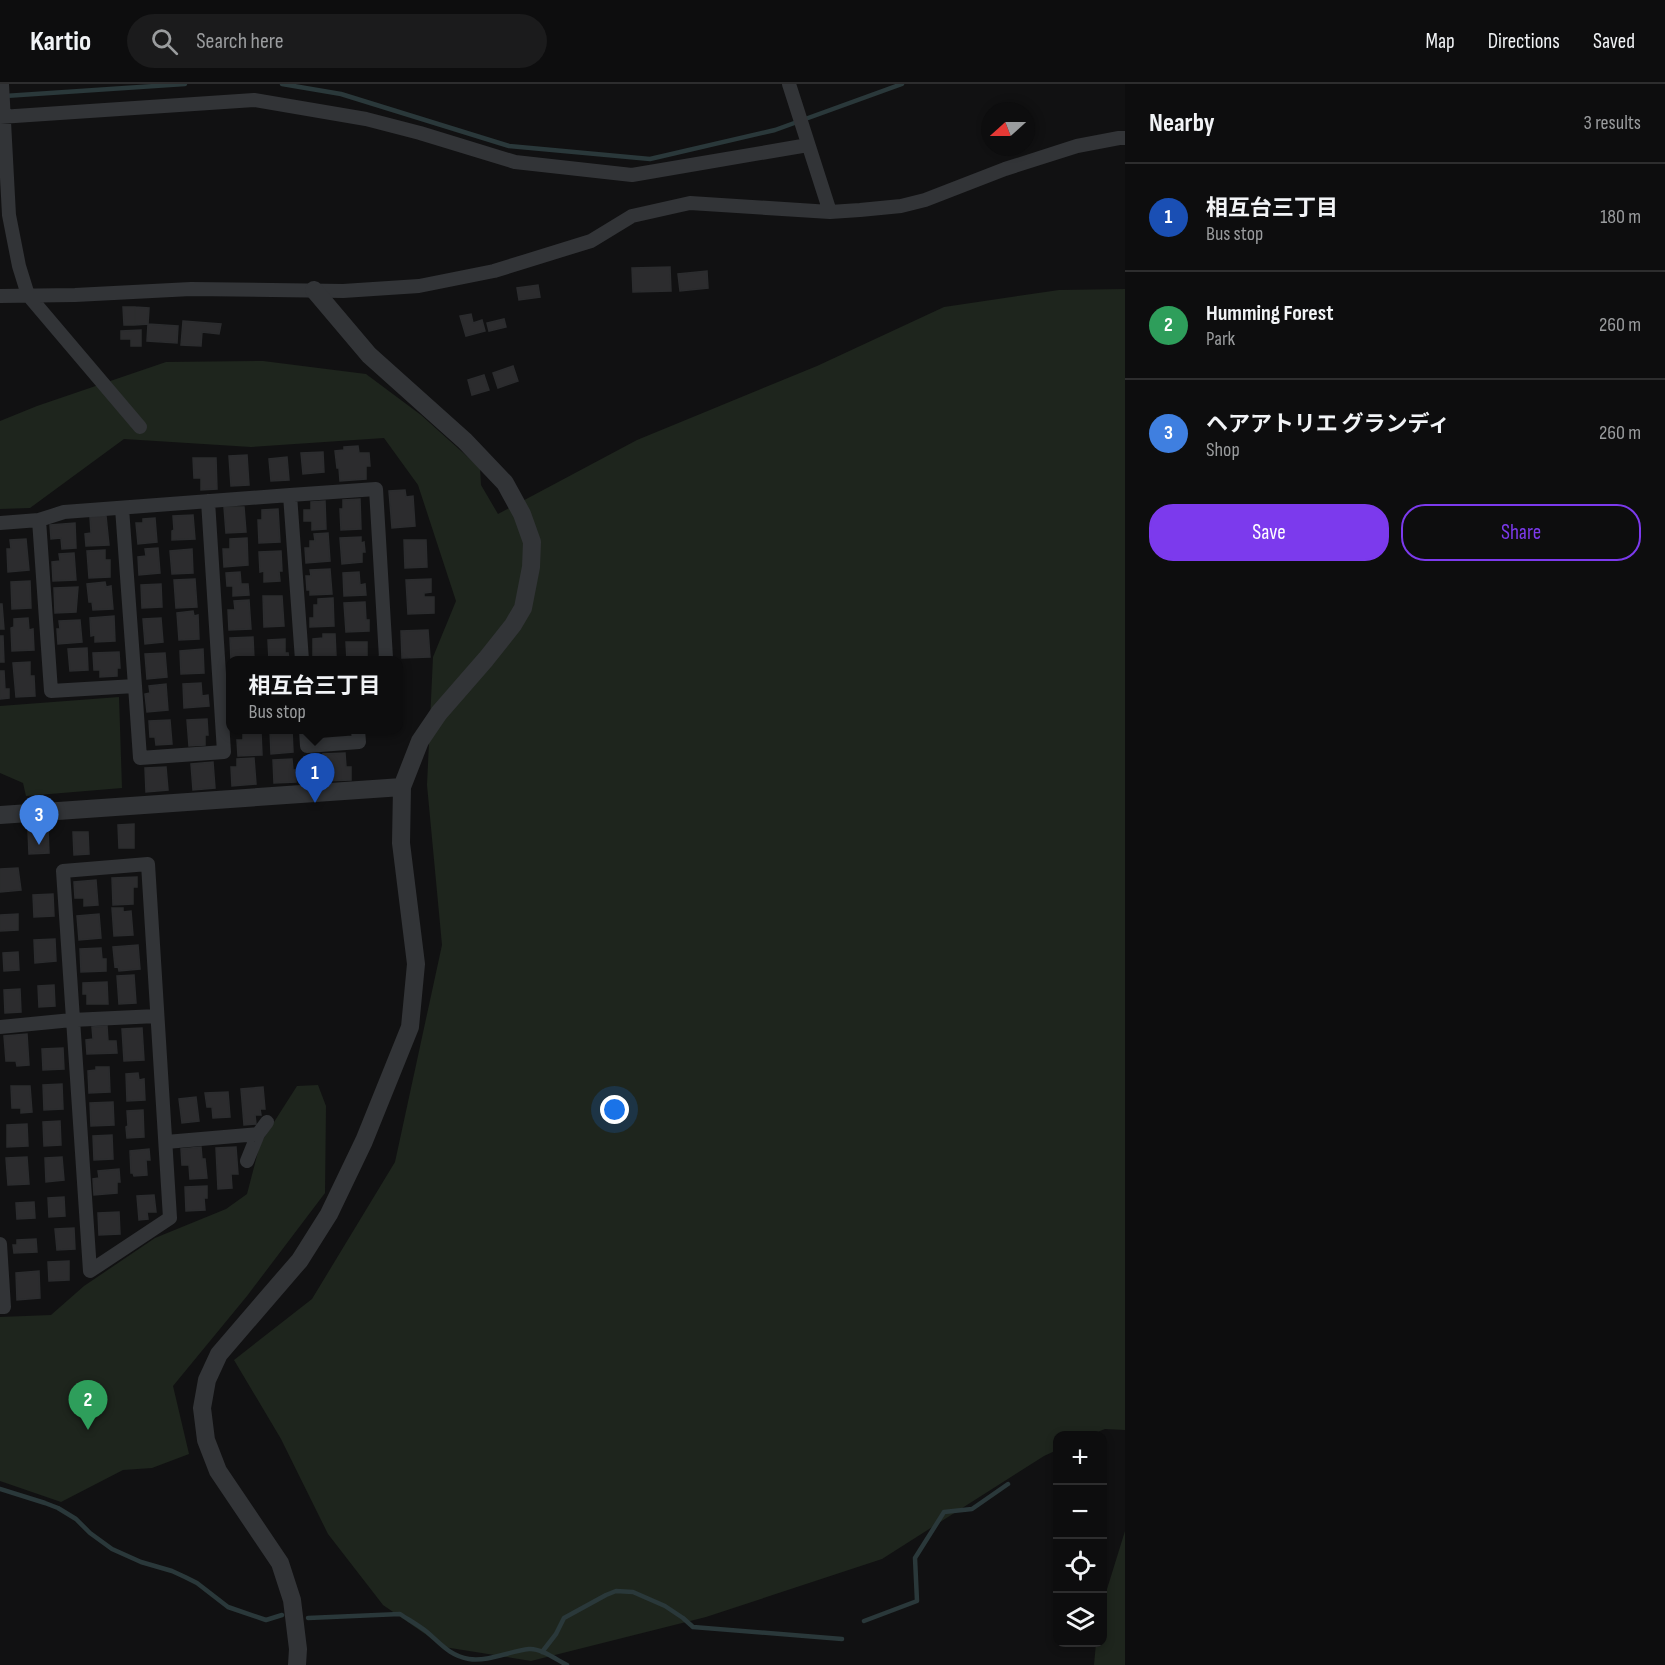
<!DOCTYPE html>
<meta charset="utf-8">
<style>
body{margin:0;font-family:"Sofia Sans Condensed","Noto Sans JP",sans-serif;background:#1b1b1c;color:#f1f3f6}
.controls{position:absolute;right:18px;bottom:18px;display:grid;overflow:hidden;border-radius:12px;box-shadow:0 3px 9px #0003}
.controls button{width:54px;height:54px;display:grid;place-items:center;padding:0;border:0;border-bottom:2px solid #2d2d2e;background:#0d0d0e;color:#f1f3f6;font:30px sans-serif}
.compass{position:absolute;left:981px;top:18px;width:54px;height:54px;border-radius:50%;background:#0d0d0e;box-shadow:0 3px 9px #0003;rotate:249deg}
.you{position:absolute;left:615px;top:1026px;width:21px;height:21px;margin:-15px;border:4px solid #fff;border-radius:50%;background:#1a73e8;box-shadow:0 0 0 9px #1a73e833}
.badge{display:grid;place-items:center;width:39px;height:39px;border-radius:50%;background:#7c3aed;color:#fff;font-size:20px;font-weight:700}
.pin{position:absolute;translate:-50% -50px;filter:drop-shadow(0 2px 3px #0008)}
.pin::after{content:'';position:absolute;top:32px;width:21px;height:18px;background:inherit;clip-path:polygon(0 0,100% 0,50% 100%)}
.popup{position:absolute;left:226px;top:572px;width:177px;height:78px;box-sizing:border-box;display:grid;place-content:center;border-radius:12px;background:#0d0d0e;filter:drop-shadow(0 2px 4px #0005);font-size:20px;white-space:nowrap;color:#9a9c9e}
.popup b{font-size:22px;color:#f1f3f6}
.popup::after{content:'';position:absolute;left:50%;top:100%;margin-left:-12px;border:12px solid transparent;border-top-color:#0d0d0e}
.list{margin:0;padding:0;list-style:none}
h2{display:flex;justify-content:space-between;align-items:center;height:78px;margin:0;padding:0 24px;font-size:26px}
h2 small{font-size:20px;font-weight:400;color:#9a9c9e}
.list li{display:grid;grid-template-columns:39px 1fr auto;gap:18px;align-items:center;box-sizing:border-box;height:108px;padding:0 24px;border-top:2px solid #2d2d2e}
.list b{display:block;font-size:22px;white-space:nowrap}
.list p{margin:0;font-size:20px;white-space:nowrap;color:#9a9c9e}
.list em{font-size:20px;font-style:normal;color:#9a9c9e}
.actions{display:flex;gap:12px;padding:18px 24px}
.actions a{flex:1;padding:14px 0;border:2px solid #7c3aed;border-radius:24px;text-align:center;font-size:21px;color:#7c3aed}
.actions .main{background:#7c3aed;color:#fff}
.icon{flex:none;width:33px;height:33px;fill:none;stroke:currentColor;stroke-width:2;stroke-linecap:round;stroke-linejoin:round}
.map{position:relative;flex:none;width:1125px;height:1581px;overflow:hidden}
header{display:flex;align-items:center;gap:36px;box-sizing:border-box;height:84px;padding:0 30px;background:#0d0d0e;border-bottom:2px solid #2d2d2e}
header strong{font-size:28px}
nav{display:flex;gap:33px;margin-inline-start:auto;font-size:21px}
.search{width:420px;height:54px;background:#1b1b1c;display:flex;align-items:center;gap:15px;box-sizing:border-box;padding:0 21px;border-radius:33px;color:#9a9c9e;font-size:22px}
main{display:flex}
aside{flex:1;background:#0d0d0e}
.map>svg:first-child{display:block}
</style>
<header>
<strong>Kartio</strong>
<div class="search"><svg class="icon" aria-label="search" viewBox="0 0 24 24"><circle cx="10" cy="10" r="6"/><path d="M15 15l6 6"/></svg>Search here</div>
<nav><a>Map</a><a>Directions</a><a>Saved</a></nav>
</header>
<main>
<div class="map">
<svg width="1125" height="1581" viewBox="0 0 1125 1581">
<rect width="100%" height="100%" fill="#111112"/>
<path fill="#1e251d" d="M 1125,205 L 1125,1346 L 1105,1345 L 1090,1351 L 1058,1352 L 1057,1366 L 1044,1372 L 882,1475 L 706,1533 L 531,1577 L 444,1563 L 383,1521 L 328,1450 L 281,1355 L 234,1276 L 312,1215 L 395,1078 L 442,861 L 427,701 L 433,573 L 456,517 L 418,401 L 384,354 L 251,363 L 124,355 L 30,424 L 0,425 L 0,337 L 37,322 L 166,278 L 263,277 L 366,290 L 421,331 L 480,384 L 481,401 L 498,430 L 637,356 L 817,282 L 944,223 L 1059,206 Z
M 119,613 L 122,704 L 26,712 L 23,699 L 0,689 L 0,622 Z
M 318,1001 L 326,1022 L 325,1109 L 247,1212 L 173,1302 L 189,1370 L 152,1384 L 123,1386 L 61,1418 L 0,1397 L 0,1233 L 51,1231 L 84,1202 L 155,1154 L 226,1125 L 247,1110 L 260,1060 L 297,1002 Z
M 1125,1447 L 1125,1581 L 1094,1581 L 1096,1559 L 1102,1558 L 1103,1518 Z"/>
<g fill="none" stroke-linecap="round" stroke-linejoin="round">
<path stroke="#2a383a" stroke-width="4.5" d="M 282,0 L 341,10 L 509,62 L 650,75 L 775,46 L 902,0
M 5,12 L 185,0
M 0,1405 L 45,1419 L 58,1424 L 76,1435 L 90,1449 L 112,1465 L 141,1478 L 172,1487 L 185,1493 L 197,1499 L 228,1523 L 266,1536 L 282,1531
M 308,1534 L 400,1530 C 409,1536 418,1541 427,1548 C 441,1560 450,1572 469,1575 C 488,1578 510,1567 529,1565 C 541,1564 557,1576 567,1581
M 864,1537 L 917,1517 L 915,1474 L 944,1428 L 972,1425 L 1008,1400
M 542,1568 L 556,1550 L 564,1534 L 606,1511 L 616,1507 L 633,1508 L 665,1522 L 683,1534 L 693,1543 L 842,1555"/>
</g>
<path fill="#2c2c2e" stroke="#2b2c2e" stroke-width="1.5" d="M 670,183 L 671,207 L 633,208 L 632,184 Z
M 707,187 L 708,204 L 680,207 L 678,190 Z
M 538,201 L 540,213 L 519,216 L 517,204 Z
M 123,223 L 135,223 L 135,241 L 124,241 Z
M 135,223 L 149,224 L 148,240 L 135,241 Z
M 471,230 L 473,239 L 482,236 L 485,247 L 466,252 L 460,232 Z
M 504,235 L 506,243 L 489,247 L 487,239 Z
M 183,237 L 221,240 L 219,250 L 202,248 L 201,262 L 181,261 Z
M 148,240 L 178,242 L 177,259 L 147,257 Z
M 141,246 L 141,262 L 131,262 L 131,255 L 121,255 L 121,247 Z
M 513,282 L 518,297 L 498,304 L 493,289 Z
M 484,291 L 489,306 L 472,311 L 468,296 Z
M 358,362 L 359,369 L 369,369 L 370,382 L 366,382 L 366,395 L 340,397 L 339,384 L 337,384 L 335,367 L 344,366 L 344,363 Z
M 323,368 L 324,388 L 303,390 L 301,369 Z
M 247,371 L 249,401 L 231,402 L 229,372 Z
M 287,373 L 289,396 L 271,397 L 269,375 Z
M 193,374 L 216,374 L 217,405 L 201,406 L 201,394 L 194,394 Z
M 405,406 L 406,413 L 413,412 L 415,442 L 392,444 L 389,407 Z
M 360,415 L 361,445 L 341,446 L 340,425 L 343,425 L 343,416 Z
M 325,417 L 326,445 L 312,446 L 312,437 L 304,437 L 304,426 L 311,426 L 311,418 Z
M 224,423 L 244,423 L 246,448 L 226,449 Z
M 278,425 L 280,458 L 259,459 L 258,436 L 262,436 L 262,426 Z
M 193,431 L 195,455 L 172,456 L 172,447 L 174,446 L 173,432 Z
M 106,432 L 109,461 L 86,462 L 85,450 L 91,449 L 90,433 Z
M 155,434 L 157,458 L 138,460 L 136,439 L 143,439 L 143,435 Z
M 75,439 L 76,464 L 62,465 L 61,454 L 51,455 L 50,441 Z
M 328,449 L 330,477 L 306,479 L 305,464 L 310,464 L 310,457 L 315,457 L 314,450 Z
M 361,453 L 361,459 L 364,458 L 365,468 L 362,468 L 362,478 L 342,480 L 340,454 Z
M 247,454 L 248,481 L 224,483 L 223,465 L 230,465 L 230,455 Z
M 26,455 L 29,486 L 8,488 L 7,465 L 11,465 L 10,456 Z
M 404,456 L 426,456 L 427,483 L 405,484 Z
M 158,464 L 160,489 L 139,491 L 138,473 L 146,472 L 145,465 Z
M 192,465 L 193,489 L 172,490 L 170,467 Z
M 105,466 L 105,476 L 110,476 L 110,493 L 89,494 L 87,467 Z
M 281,467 L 282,487 L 279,487 L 280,497 L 264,498 L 264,487 L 260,488 L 259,468 Z
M 74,469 L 76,496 L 53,497 L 52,478 L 60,477 L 59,470 Z
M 330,485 L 332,510 L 310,511 L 310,506 L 307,506 L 306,492 L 311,492 L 310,486 Z
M 240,488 L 241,500 L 248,500 L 249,511 L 233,512 L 233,502 L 227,502 L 226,489 Z
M 359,488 L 360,501 L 365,500 L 366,511 L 344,512 L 343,489 Z
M 195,495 L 197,523 L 176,524 L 174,496 Z
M 431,495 L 431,508 L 424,509 L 424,513 L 434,513 L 434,529 L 408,530 L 406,496 Z
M 30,497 L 31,524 L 12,525 L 11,498 Z
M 105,498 L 106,503 L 111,502 L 113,525 L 93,526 L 92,518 L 89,518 L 87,500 Z
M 161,500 L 162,523 L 142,524 L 141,501 Z
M 78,503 L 76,528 L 55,529 L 54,504 Z
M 263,512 L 282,512 L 284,542 L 264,543 Z
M 333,514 L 334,542 L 310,543 L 310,534 L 314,534 L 314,521 L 318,521 L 318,515 Z
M 249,516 L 251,545 L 229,546 L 228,526 L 235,526 L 234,517 Z
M 365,518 L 366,536 L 369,536 L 369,547 L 346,548 L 344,519 Z
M 0,520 L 2,520 L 4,545 L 0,545 Z
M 193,527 L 194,532 L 198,531 L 199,555 L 179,556 L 177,529 Z
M 114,532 L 115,557 L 95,558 L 95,551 L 91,552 L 90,534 Z
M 28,534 L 29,546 L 33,545 L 34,566 L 12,567 L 11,544 L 14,543 L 14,535 Z
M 161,534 L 163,558 L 145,560 L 143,535 Z
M 80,536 L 82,558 L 58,560 L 57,545 L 60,545 L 59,537 Z
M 428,546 L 430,573 L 402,574 L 401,547 Z
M 323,550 L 335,550 L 336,572 L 313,573 L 313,555 L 323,554 Z
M 0,552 L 3,552 L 4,578 L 0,578 Z
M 253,553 L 254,575 L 231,576 L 230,554 Z
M 285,555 L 285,569 L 288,569 L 289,576 L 269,576 L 268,556 Z
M 346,558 L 367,558 L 367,576 L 347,576 Z
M 87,564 L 88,586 L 70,587 L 68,565 Z
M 203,565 L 204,589 L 181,590 L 180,567 Z
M 119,568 L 120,584 L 117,584 L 117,592 L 100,593 L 100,586 L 94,586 L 93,569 Z
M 165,569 L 167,593 L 147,595 L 145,570 Z
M 30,578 L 30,592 L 34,592 L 35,612 L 16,613 L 13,579 Z
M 0,587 L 4,587 L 5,605 L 9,605 L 9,614 L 0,615 Z
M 201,599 L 202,612 L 208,611 L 209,622 L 184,624 L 183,600 Z
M 166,600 L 168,626 L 147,628 L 145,610 L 150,609 L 149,602 Z
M 207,635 L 208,651 L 205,651 L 205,661 L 189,662 L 187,636 Z
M 170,636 L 172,660 L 156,661 L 155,653 L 150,653 L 149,637 Z
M 270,646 L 292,646 L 293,668 L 271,670 Z
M 261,648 L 262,671 L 238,672 L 237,656 L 243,656 L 243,649 Z
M 345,669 L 346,683 L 351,683 L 351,696 L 324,697 L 323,670 Z
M 254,674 L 256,700 L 232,702 L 231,683 L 237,683 L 237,675 Z
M 292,675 L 293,686 L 295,686 L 296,698 L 274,699 L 273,676 Z
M 213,678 L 215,704 L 193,706 L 191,680 Z
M 166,683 L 168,706 L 146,708 L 145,684 Z
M 134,740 L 134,764 L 119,764 L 118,741 Z
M 48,745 L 49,769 L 29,770 L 28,746 Z
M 73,748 L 88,748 L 89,770 L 74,771 Z
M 18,784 L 21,806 L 0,808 L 0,785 Z
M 137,793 L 137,803 L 133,803 L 133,820 L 113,821 L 112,794 Z
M 96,796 L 98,821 L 84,822 L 84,814 L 75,814 L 74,798 Z
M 53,810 L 54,832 L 34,833 L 33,811 Z
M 112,824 L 123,824 L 123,828 L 131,827 L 133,851 L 114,852 Z
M 18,830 L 18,846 L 0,847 L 0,831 Z
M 99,830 L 101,854 L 79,856 L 77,832 Z
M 55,855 L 56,877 L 35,879 L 34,856 Z
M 138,861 L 140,885 L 119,887 L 118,882 L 115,883 L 113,863 Z
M 101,864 L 102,875 L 106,875 L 106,887 L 81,888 L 80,865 Z
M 18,868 L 19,886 L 4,887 L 3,869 Z
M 134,891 L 136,919 L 119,920 L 117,892 Z
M 107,898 L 108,920 L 87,920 L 87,910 L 83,910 L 83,899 Z
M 54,901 L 55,922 L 39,923 L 38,902 Z
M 20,905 L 21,928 L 5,929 L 4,906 Z
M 107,942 L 108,957 L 116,957 L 117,969 L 87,970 L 86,956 L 93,955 L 92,943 Z
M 142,944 L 144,976 L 124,977 L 122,945 Z
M 27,950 L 29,981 L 17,982 L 16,977 L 6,977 L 4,952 Z
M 63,964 L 64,985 L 43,986 L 42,965 Z
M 96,983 L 109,983 L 110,1008 L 89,1009 L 88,987 L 96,986 Z
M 138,989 L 139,996 L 144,995 L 145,1016 L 127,1017 L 126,990 Z
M 62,1000 L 63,1025 L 44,1026 L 43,1001 Z
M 11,1002 L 30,1002 L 32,1028 L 21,1029 L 21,1024 L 12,1024 Z
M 263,1003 L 265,1025 L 260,1025 L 261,1031 L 255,1031 L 256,1040 L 244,1041 L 241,1005 Z
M 228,1008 L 230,1033 L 213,1034 L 212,1023 L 207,1023 L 205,1009 Z
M 196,1013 L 199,1037 L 182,1039 L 179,1015 Z
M 113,1018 L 114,1041 L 91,1042 L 90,1019 Z
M 143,1026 L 144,1053 L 127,1054 L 126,1043 L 128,1042 L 127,1027 Z
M 60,1037 L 61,1061 L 44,1062 L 43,1038 Z
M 27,1040 L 28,1062 L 7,1063 L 7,1041 Z
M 112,1051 L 113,1075 L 94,1076 L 93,1052 Z
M 201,1063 L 202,1075 L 205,1075 L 207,1094 L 190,1095 L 189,1081 L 182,1081 L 181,1065 Z
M 236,1063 L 238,1090 L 231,1090 L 232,1104 L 218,1105 L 216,1064 Z
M 149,1065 L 150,1076 L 146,1076 L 147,1091 L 134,1092 L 133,1089 L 131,1089 L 130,1067 Z
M 27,1073 L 29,1100 L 8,1101 L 6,1074 Z
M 62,1073 L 64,1096 L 46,1098 L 45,1074 Z
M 119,1085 L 120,1098 L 117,1098 L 117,1109 L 94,1111 L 93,1095 L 99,1094 L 98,1087 Z
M 207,1102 L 207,1114 L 204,1114 L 205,1126 L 186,1127 L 185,1103 Z
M 154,1111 L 156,1128 L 147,1128 L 148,1135 L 139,1136 L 137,1112 Z
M 64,1113 L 65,1132 L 49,1133 L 48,1114 Z
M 34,1118 L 35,1134 L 17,1135 L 16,1119 Z
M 119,1128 L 120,1150 L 99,1151 L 98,1129 Z
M 74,1144 L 75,1165 L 57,1166 L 55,1145 Z
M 36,1155 L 37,1168 L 14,1169 L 13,1161 L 17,1161 L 17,1156 Z
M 69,1177 L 69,1196 L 49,1197 L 48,1178 Z
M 39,1187 L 40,1214 L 17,1216 L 16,1189 Z"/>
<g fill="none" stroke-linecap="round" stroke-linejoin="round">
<path stroke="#323437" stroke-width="14" d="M 2,0 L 9,131 L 19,182 L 28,211 L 140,343
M 789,0 L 830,128
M 0,33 L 254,16 L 366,35 L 420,49 L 515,78 L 632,91 L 808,61
M 0,212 L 75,211 L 191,205 L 343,207 L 419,202 L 494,187 L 591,157 L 632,132 L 690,119 L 830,128 L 860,126 L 901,122 L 925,116 L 1005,85 L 1077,62 L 1119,54 L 1125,54
M 122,424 L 135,602
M 39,436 L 51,607 L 135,602 L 140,674 L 224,668 L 208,417
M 0,439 L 39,436 L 64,428 L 290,411
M 302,576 L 290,411 L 376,405 L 386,574 L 384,576
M 306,646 L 307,662 L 359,658 L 358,646
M 148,780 L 170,1134 L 90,1187 L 63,787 Z
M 0,943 L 72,936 L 157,932
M 166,1058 L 258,1050
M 247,1077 L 258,1050 L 267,1038
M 0,1160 L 4,1223 L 0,1223"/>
<path stroke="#323437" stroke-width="18" d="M 0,731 L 402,703
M 297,1581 L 298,1565 L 292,1516 L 280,1479 L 218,1387 L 206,1356 L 202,1324 L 207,1296 L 219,1270 L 300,1176 L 329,1130 L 364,1057 L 410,943 L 416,880 L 401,759 L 402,703 L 420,657 L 439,629 L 486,575 L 513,541 L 523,524 L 531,483 L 532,458 L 522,430 L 505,399 L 465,357 L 369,271 L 314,206"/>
</g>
</svg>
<div class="controls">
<button>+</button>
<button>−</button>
<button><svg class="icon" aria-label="locate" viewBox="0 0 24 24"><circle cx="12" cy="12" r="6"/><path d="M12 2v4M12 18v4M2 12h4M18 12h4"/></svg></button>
<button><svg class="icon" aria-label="layers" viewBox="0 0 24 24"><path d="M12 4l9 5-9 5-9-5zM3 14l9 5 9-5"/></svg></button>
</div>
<svg class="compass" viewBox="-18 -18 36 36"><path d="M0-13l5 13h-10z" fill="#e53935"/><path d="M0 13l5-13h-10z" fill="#9a9c9e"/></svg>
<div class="you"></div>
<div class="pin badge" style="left:315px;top:719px;background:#1a4fb4">1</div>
<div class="popup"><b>相互台三丁目</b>Bus stop</div>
<div class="pin badge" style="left:88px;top:1346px;background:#2e9e5b">2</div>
<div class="pin badge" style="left:39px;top:761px;background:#3f7fe0">3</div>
</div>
<aside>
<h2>Nearby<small>3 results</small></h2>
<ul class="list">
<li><span class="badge" style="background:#1a4fb4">1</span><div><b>相互台三丁目</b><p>Bus stop</p></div><em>180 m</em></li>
<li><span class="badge" style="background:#2e9e5b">2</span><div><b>Humming Forest</b><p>Park</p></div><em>260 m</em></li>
<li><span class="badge" style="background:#3f7fe0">3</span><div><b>ヘアアトリエ グランディ</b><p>Shop</p></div><em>260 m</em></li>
</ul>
<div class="actions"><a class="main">Save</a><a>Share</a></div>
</aside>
</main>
